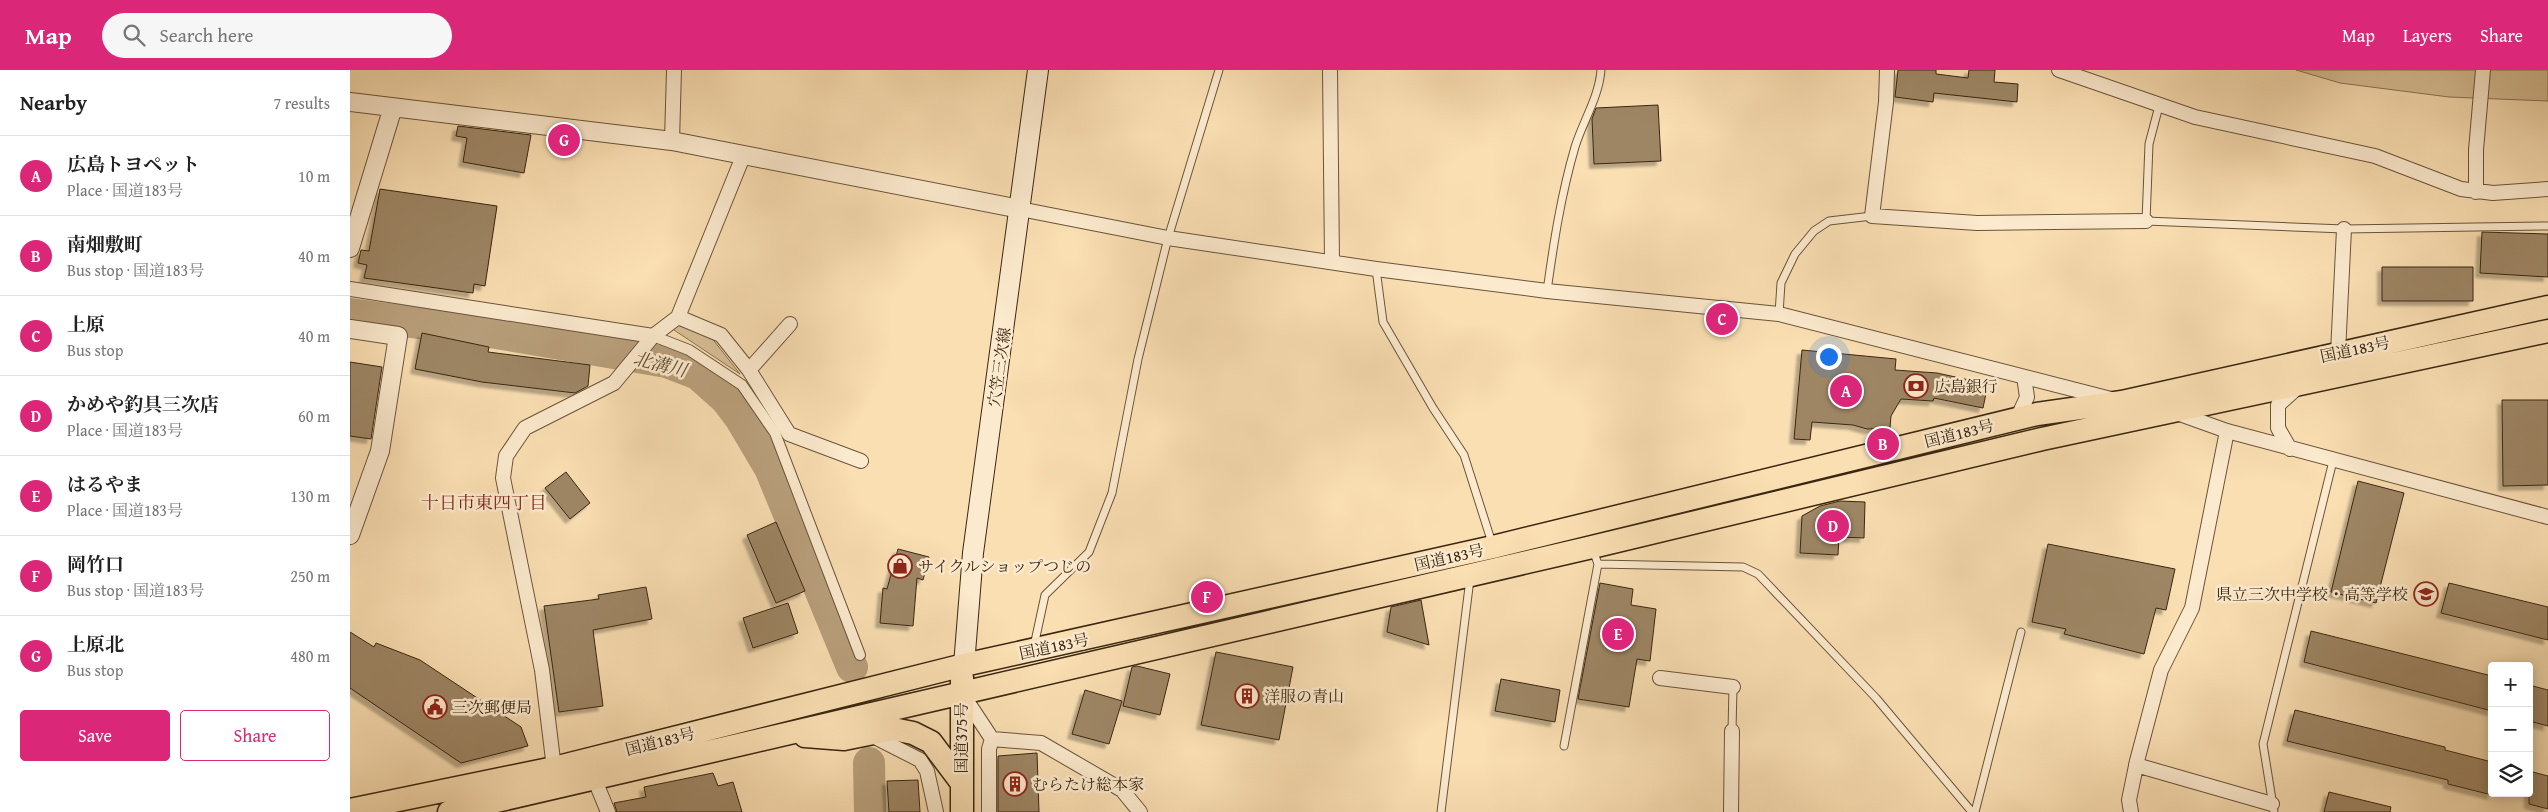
<!DOCTYPE html>
<meta charset="utf-8">
<style>
body{margin:0;font-family:"Gentium Book Plus","Noto Serif JP",serif;background:#f6f6f6;color:#222}
.controls{position:absolute;right:15px;bottom:15px;display:grid;overflow:hidden;border-radius:5px;box-shadow:0 2px 12px #0003}
.controls button{width:45px;height:45px;display:grid;place-items:center;padding:0;border:0;border-bottom:1px solid #e0e0e0;background:#fff;color:#222;font:25px sans-serif}
.you{position:absolute;left:1478px;top:286px;width:18px;height:18px;margin:-12px;border:4px solid #fff;border-radius:50%;background:#1a73e8;box-shadow:0 0 0 8px #1a73e833}
.badge{display:grid;place-items:center;width:32px;height:32px;border-radius:50%;background:#db2777;color:#fff;font-size:16px;font-weight:700}
.pin{position:absolute;translate:-50% -50%;border:2px solid #fff;box-shadow:0 1px 5px #0006}
.list{margin:0;padding:0;list-style:none}
h2{display:flex;justify-content:space-between;align-items:center;height:65px;margin:0;padding:0 20px;font-size:21px}
h2 small{font-size:16px;font-weight:400;color:#767676}
.list li{display:grid;grid-template-columns:32px 1fr auto;gap:15px;align-items:center;box-sizing:border-box;height:80px;padding:0 20px;border-top:1px solid #e0e0e0}
.list b{display:block;font-size:19px;white-space:nowrap}
.list p{margin:0;font-size:16px;white-space:nowrap;color:#767676}
.list em{font-size:16px;font-style:normal;color:#767676}
.actions{display:flex;gap:10px;padding:15px 20px}
.actions a{flex:1;padding:11px 0;border:1px solid #db2777;border-radius:5px;text-align:center;font-size:18px;color:#db2777}
.actions .main{background:#db2777;color:#fff}
.icon{flex:none;width:28px;height:28px;fill:none;stroke:currentColor;stroke-width:2;stroke-linecap:round;stroke-linejoin:round}
.map{position:relative;flex:none;width:2198px;height:742px;overflow:hidden}
header{display:flex;align-items:center;gap:30px;box-sizing:border-box;height:70px;padding:0 25px;background:#db2777;color:#fff}
header strong{font-size:24px}
nav{display:flex;gap:28px;margin-inline-start:auto;font-size:18px}
.search{width:350px;height:45px;background:#f6f6f6;display:flex;align-items:center;gap:12px;box-sizing:border-box;padding:0 18px;border-radius:28px;color:#767676;font-size:19px}
main{display:flex}
aside{flex:1;background:#fff}
.map>svg:first-child{display:block}
</style>
<header>
<strong>Map</strong>
<div class="search"><svg class="icon" aria-label="search" viewBox="0 0 24 24"><circle cx="10" cy="10" r="6"/><path d="M15 15l6 6"/></svg>Search here</div>
<nav><a>Map</a><a>Layers</a><a>Share</a></nav>
</header>
<main>
<aside>
<h2>Nearby<small>7 results</small></h2>
<ul class="list">
<li><span class="badge">A</span><div><b>広島トヨペット</b><p>Place · 国道183号</p></div><em>10 m</em></li>
<li><span class="badge">B</span><div><b>南畑敷町</b><p>Bus stop · 国道183号</p></div><em>40 m</em></li>
<li><span class="badge">C</span><div><b>上原</b><p>Bus stop</p></div><em>40 m</em></li>
<li><span class="badge">D</span><div><b>かめや釣具三次店</b><p>Place · 国道183号</p></div><em>60 m</em></li>
<li><span class="badge">E</span><div><b>はるやま</b><p>Place · 国道183号</p></div><em>130 m</em></li>
<li><span class="badge">F</span><div><b>岡竹口</b><p>Bus stop · 国道183号</p></div><em>250 m</em></li>
<li><span class="badge">G</span><div><b>上原北</b><p>Bus stop</p></div><em>480 m</em></li>
</ul>
<div class="actions"><a class="main">Save</a><a>Share</a></div>
</aside>
<div class="map">
<svg width="2198" height="742" viewBox="0 0 2198 742">
<defs>
<filter id="shadow"><feDropShadow dx="-4.5" dy="4.5" stdDeviation="1" flood-color="#0004"/></filter>
</defs>
<rect width="100%" height="100%" fill="#fadfb3"/>
<filter id="stains"><feTurbulence type="fractalNoise" baseFrequency=".004" numOctaves="4"/><feColorMatrix values="0 0 0 0 .2 0 0 0 0 .09 0 0 0 0 .02 0 0 0 .5 -.17"/></filter>
<radialGradient id="worn" r=".72"><stop offset=".6" stop-color="#630" stop-opacity="0"/><stop offset="1" stop-color="#630" stop-opacity=".3"/></radialGradient>
<path fill="#d9c097" stroke="#8a7354" d="M 1946,0 L 2198,0 L 2198,31 L 2099,27 L 1990,13 Z
M 328,247 L 361,267 L 390,304 L 318,256 Z"/>
<g fill="none" stroke-linecap="round" stroke-linejoin="round">
<path stroke="#b9a07c" stroke-width="32" d="M 0,244 L 146,263 L 317,292 L 348,304 L 376,329 L 391,349 L 420,398 L 502,597
M 519,693 L 520,742"/>
</g>
<path fill="#9e8665" stroke="#3a2610" filter="url(#shadow)" d="M 1548,0 L 1586,0 L 1586,4 L 1618,8 L 1619,0 L 1645,0 L 1644,12 L 1668,14 L 1667,32 L 1584,23 L 1583,32 L 1545,27 Z
M 1308,35 L 1311,91 L 1244,94 L 1242,49 L 1246,38 Z
M 108,56 L 181,65 L 174,103 L 113,92 L 117,68 L 106,66 Z
M 30,119 L 147,136 L 135,216 L 124,214 L 123,223 L 14,208 L 17,195 L 8,193 L 11,180 L 19,181 Z
M 2132,162 L 2198,164 L 2198,207 L 2130,203 Z
M 2032,197 L 2123,197 L 2123,231 L 2032,231 Z
M 72,263 L 139,277 L 138,282 L 240,295 L 238,316 L 225,323 L 132,312 L 65,299 Z
M 1452,280 L 1546,289 L 1545,300 L 1587,303 L 1638,314 L 1633,338 L 1584,328 L 1583,331 L 1551,329 L 1541,346 L 1540,358 L 1517,359 L 1503,355 L 1462,352 L 1460,370 L 1444,369 Z
M 0,292 L 32,297 L 21,369 L 0,366 Z
M 2152,330 L 2198,330 L 2198,415 L 2153,416 Z
M 216,402 L 240,433 L 220,449 L 195,418 Z
M 2008,411 L 2054,423 L 2026,533 L 1981,522 Z
M 1490,431 L 1515,432 L 1514,468 L 1489,467 L 1488,485 L 1450,483 L 1452,446 L 1470,436 Z
M 426,452 L 455,521 L 426,533 L 397,465 Z
M 1698,474 L 1825,499 L 1816,540 L 1806,538 L 1794,584 L 1714,564 L 1716,559 L 1682,552 Z
M 548,479 L 579,487 L 573,510 L 567,508 L 563,556 L 530,553 L 533,518 L 537,519 Z
M 1250,513 L 1283,519 L 1281,535 L 1306,539 L 1300,591 L 1287,589 L 1279,637 L 1228,629 Z
M 2099,513 L 2198,537 L 2198,570 L 2091,543 Z
M 296,517 L 302,549 L 243,560 L 253,636 L 209,642 L 194,536 L 249,529 L 248,525 Z
M 1071,530 L 1079,575 L 1037,562 L 1041,537 Z
M 438,533 L 448,563 L 403,578 L 393,548 Z
M 1961,561 L 2142,606 L 2142,641 L 1954,592 Z
M 0,562 L 24,577 L 26,573 L 70,590 L 171,657 L 178,676 L 111,693 L 0,618 Z
M 866,582 L 943,597 L 929,670 L 851,655 Z
M 787,596 L 820,604 L 810,645 L 773,636 L 782,597 Z
M 1151,609 L 1210,620 L 1205,652 L 1145,641 Z
M 2179,615 L 2198,620 L 2198,656 L 2179,651 Z
M 735,620 L 772,631 L 759,674 L 722,664 Z
M 1945,640 L 2095,677 L 2095,680 L 2142,692 L 2142,725 L 2098,714 L 2098,710 L 1937,671 Z
M 687,683 L 689,742 L 648,742 L 648,686 Z
M 2179,701 L 2198,706 L 2198,739 L 2179,734 Z
M 363,703 L 368,716 L 383,712 L 392,742 L 267,742 L 264,733 L 296,727 L 294,717 Z
M 568,710 L 570,742 L 539,742 L 537,711 Z
M 1979,722 L 2041,737 L 2040,742 L 1974,742 Z"/>
<g fill="none" stroke-linecap="round" stroke-linejoin="round">
<g stroke="#6a5439" stroke-width="9">
<path id="service" d="M 1809,36 L 1799,74 L 1796,151 L 1994,159 L 2198,156
M 1026,199 L 1033,252 L 1083,338 L 1114,385 L 1142,473
M 1197,221 C 1204,171 1211,125 1225,77 C 1233,51 1249,27 1251,0
M 1429,244 L 1431,213 L 1445,184 L 1464,161 L 1479,151 L 1522,146
M 1243,480 L 1248,494 L 1393,497 L 1408,504 L 1526,628 L 1622,742
M 684,576 L 695,525 L 739,482 L 762,423 L 788,289 L 818,168 L 869,0
M 1382,661 L 1383,617
M 1214,676 L 1248,494
M 1091,742 L 1120,509
M 1625,742 L 1671,562
M 1924,742 L 1913,674 L 1983,391"/>
</g>
<g stroke="#6a5439" stroke-width="12">
<path id="pedestrian" d="M 303,266 L 339,280 L 392,315 L 425,363 L 510,585"/>
</g>
<g stroke="#6a5439" stroke-width="16">
<path id="minor" d="M 980,0 L 982,191
M 1537,0 L 1536,32 L 1522,146 L 1627,153 L 1796,151
M 1709,0 L 1845,47 L 2025,86 L 2111,119 L 2143,123 L 2198,119
M 322,71 L 324,0
M 2126,122 L 2126,80 L 2133,0
M 670,139 L 818,168 L 1026,199 L 1197,221 L 1429,244 L 1761,329
M 0,219 L 303,266
M 328,247 L 371,265 L 399,300 L 439,364 L 511,391
M 1988,283 L 1994,159
M 399,300 L 440,254
M 1824,342 L 1877,361 L 2198,447
M 1667,349 L 1677,327 L 1674,307
M 1940,379 L 1928,358 L 1928,335 L 1949,316
M 1310,608 L 1383,617
M 613,625 L 642,669 L 639,679 L 639,742
M 519,664 L 570,690 L 577,701 L 586,742
M 642,669 L 691,673 L 772,720 L 790,742
M 1786,695 L 1922,734
M 204,698 L 192,600 L 153,408 L 156,386 L 175,358 L 264,313 L 303,266 L 328,247 L 394,84
M 244,708 L 258,742
M 1381,742 L 1382,661
M 1781,742 L 1779,730 L 1787,691 L 1811,600 L 1842,538 L 1877,361"/>
</g>
<g stroke="#6a5439" stroke-width="20">
<path id="tertiary" d="M 0,32 L 322,71 L 670,139
M 0,178 L 43,37
M 0,259 L 48,266 L 30,381 L 0,465"/>
</g>
<g stroke="#3a2610" stroke-width="22">
<path id="secondary" d="M 614,595 L 623,483 L 688,0"/>
</g>
<g stroke="#3a2610" stroke-width="25">
<path id="trunk" d="M 612,608 L 612,742
M 455,666 L 494,669 L 543,659 L 563,663 L 581,672 L 611,712
M 0,740 L 204,698 L 614,595 L 1143,477 L 1687,344 L 1772,332 L 2198,237
M 99,742 L 1242,477 L 1692,369 L 2198,261"/>
</g>
<use href="#service" stroke="#fceace" stroke-width="7"/>
<use href="#pedestrian" stroke="#fceace" stroke-width="10"/>
<use href="#minor" stroke="#fceace" stroke-width="14"/>
<use href="#tertiary" stroke="#fceace" stroke-width="18"/>
<use href="#secondary" stroke="#fceace" stroke-width="20"/>
<use href="#trunk" stroke="#fadfb3" stroke-width="22"/>
</g>
<defs>
<g id="bank-ring" transform="scale(1.25)"><circle r="9.5" fill="#fceace" stroke="#8f2418" stroke-width="1.5"/><path d="M-6-4H6V4H-6ZM0-2.3a2.3 2.3 0 1 0 0 4.6a2.3 2.3 0 1 0 0-4.6Z" fill="#8f2418"/></g>
<g id="shop-ring" transform="scale(1.25)"><circle r="9.5" fill="#fceace" stroke="#8f2418" stroke-width="1.5"/><path d="M-5-2.5h2.3a2.7 3.5 0 0 1 5.4 0H5L5.5 6h-11ZM-1.5-2.5h3a1.5 2.3 0 0 0-3 0Z" fill="#8f2418"/></g>
<g id="school-ring" transform="scale(1.25)"><circle r="9.5" fill="#fceace" stroke="#8f2418" stroke-width="1.5"/><path d="M0-5L7-2L0 1L-7-2ZM-4 1L0 2.5L4 1V4Q0 6-4 4Z" fill="#8f2418"/></g>
<g id="building-ring" transform="scale(1.25)"><circle r="9.5" fill="#fceace" stroke="#8f2418" stroke-width="1.5"/><path d="M-4-6H4V6H1V3H-1V6H-4ZM-2.5-4.3h1.7v1.8h-1.7ZM.8-4.3h1.7v1.8H.8ZM-2.5-1h1.7V.8h-1.7ZM.8-1h1.7V.8H.8Z" fill="#8f2418"/></g>
<g id="civic-ring" transform="scale(1.25)"><circle r="9.5" fill="#fceace" stroke="#8f2418" stroke-width="1.5"/><path d="M-.6-6.5H3V-4.5H.6V-3L4-1V1h2V6H-6V1h2V-1L-.6-3ZM-1.2 2.5V6h2.4V2.5Z" fill="#8f2418"/></g>
</defs>
<g fill-rule="evenodd">
<use href="#bank-ring" x="1566" y="316"/>
<use href="#shop-ring" x="550" y="496"/>
<use href="#school-ring" x="2076" y="524"/>
<use href="#building-ring" x="897" y="626"/>
<use href="#civic-ring" x="85" y="637"/>
<use href="#building-ring" x="665" y="714"/>
</g>
<g text-anchor="middle" dominant-baseline="central" stroke-width="5" stroke-linejoin="round" paint-order="stroke">
<g font-size="16" fill="#3a2610" stroke="#fceace">
<text transform="translate(2005 279) rotate(-12)">国道183号</text>
<text transform="translate(649 297) rotate(-82)">穴笠三次線</text>
<text transform="translate(1609 363) rotate(-14)">国道183号</text>
<text transform="translate(1099 487) rotate(-13)">国道183号</text>
<text transform="translate(704 576) rotate(-12)">国道183号</text>
<text transform="translate(611 668) rotate(-90)">国道375号</text>
<text transform="translate(310 671) rotate(-14)">国道183号</text>
</g>
<g font-size="16" fill="#3a2610" stroke="#fceace" text-anchor="start">
<text x="1584" y="316">広島銀行</text>
<text x="568" y="496">サイクルショップつじの</text>
<text x="2058" y="524" text-anchor="end">県立三次中学校・高等学校</text>
<text x="914" y="626">洋服の青山</text>
<text x="102" y="637">三次郵便局</text>
<text x="682" y="714">むらたけ総本家</text>
</g>
<g font-size="18" font-style="italic" fill="#604b30" stroke="#fceace">
<text transform="translate(310 294) rotate(14)">北溝川</text>
</g>
<g font-size="18" fill="#7a1f14" stroke="#fceace">
<text x="134" y="432">十日市東四丁目</text>
</g>
</g>
<rect width="100%" height="100%" filter="url(#stains)"/>
<rect width="100%" height="100%" fill="url(#worn)"/>
</svg>
<div class="controls">
<button>+</button>
<button>−</button>
<button><svg class="icon" aria-label="layers" viewBox="0 0 24 24"><path d="M12 4l9 5-9 5-9-5zM3 14l9 5 9-5"/></svg></button>
</div>
<div class="you"></div>
<div class="pin badge" style="left:1496px;top:321px">A</div>
<div class="pin badge" style="left:1533px;top:374px">B</div>
<div class="pin badge" style="left:1372px;top:249px">C</div>
<div class="pin badge" style="left:1483px;top:456px">D</div>
<div class="pin badge" style="left:1268px;top:564px">E</div>
<div class="pin badge" style="left:857px;top:527px">F</div>
<div class="pin badge" style="left:214px;top:70px">G</div>
</div>
</main>
